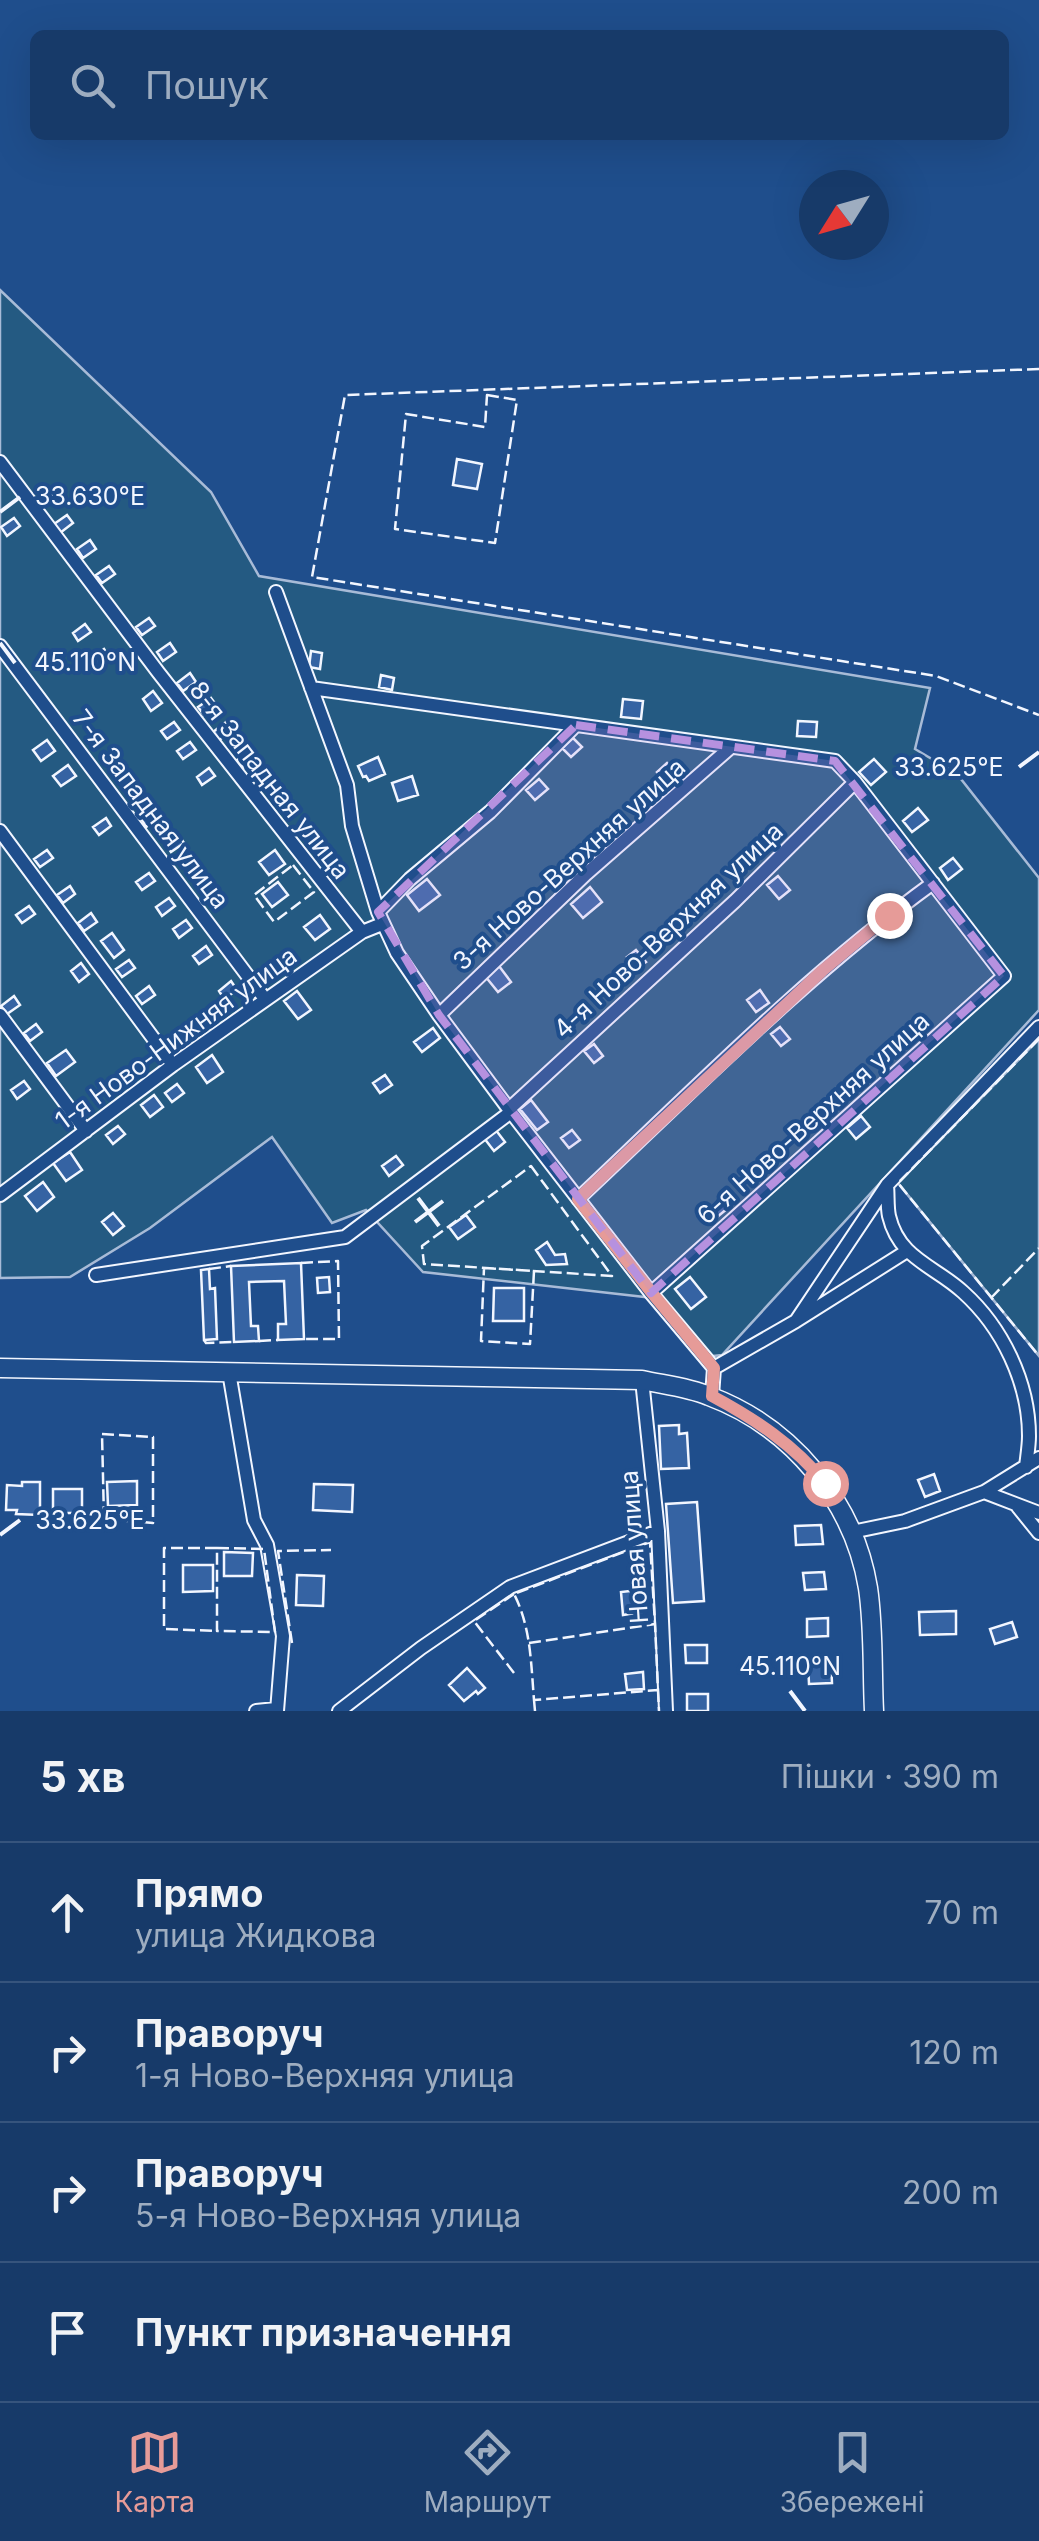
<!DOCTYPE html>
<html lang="uk">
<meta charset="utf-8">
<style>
body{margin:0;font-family:Inter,sans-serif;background:#20416f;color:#f1f3f6}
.compass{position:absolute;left:799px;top:170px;width:90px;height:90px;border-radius:50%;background:#173a69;box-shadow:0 10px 40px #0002;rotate:233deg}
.stop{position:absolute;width:30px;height:30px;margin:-22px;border:8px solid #e69b98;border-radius:50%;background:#fff}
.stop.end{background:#e69b98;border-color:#fff;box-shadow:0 2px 10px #0008}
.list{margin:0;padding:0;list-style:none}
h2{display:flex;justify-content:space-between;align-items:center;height:130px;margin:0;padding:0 40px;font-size:42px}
h2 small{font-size:32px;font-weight:400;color:#9eadc0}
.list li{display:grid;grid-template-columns:65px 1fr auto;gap:30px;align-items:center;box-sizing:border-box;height:140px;padding:0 40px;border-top:2px solid #36547d}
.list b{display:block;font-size:38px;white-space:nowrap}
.list p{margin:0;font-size:32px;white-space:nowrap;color:#9eadc0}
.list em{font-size:32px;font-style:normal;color:#9eadc0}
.icon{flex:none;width:55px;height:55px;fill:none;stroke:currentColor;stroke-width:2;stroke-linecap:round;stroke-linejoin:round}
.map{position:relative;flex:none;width:1039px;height:1711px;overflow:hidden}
.search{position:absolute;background:#173a69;box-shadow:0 10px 40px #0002;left:30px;right:30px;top:30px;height:110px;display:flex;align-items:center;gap:25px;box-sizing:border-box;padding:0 35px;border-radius:15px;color:#9eadc0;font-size:38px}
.sheet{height:690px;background:#173a69}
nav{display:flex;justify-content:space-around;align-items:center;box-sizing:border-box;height:140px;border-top:2px solid #36547d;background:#173a69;font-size:28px;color:#9eadc0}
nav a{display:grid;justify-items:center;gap:5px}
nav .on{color:#e69b98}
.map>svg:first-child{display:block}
</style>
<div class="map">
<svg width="1039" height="1711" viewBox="0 0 1039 1711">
<rect width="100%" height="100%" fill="#1f4e8c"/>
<path fill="#245a82" stroke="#a8bbd7" stroke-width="2.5" d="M 0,290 L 211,492 L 259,576 L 930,688 L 915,749 L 957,774 L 1039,878 L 1039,1010 L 722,1355 L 704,1357 L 653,1298 L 423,1272 L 366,1210 L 332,1223 L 272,1137 L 150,1228 L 70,1277 L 0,1278 Z
M 1039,1039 L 1039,1356 L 898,1183 Z"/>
<path fill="#3563a3" stroke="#f2f6ff" stroke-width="2.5" d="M 457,459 L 482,464 L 477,489 L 453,485 Z
M 49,491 L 55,499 L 42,508 L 37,500 Z
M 67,515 L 73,523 L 60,533 L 54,524 Z
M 14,518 L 20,526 L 7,536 L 1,527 Z
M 90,540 L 96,549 L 83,558 L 77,549 Z
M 109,566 L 115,574 L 102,583 L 96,575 Z
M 149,618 L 155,626 L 142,635 L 136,627 Z
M 85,624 L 91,632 L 78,641 L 73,633 Z
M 170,643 L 176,652 L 163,661 L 157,652 Z
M 104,649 L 109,657 L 97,666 L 91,658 Z
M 311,651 L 322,653 L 320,669 L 309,667 Z
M 190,673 L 196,682 L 183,691 L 177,683 Z
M 381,675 L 394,678 L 392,690 L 379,687 Z
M 153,691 L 162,703 L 151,711 L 143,699 Z
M 211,698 L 217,706 L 204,715 L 198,707 Z
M 623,699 L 643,701 L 641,719 L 621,717 Z
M 798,721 L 817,722 L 816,737 L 797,736 Z
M 174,722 L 180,730 L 167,739 L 161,731 Z
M 226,722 L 232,731 L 219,740 L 213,732 Z
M 573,738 L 582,747 L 571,757 L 562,748 Z
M 47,740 L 55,751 L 41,761 L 33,750 Z
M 190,742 L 196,750 L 183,759 L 177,751 Z
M 250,751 L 256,759 L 243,768 L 237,760 Z
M 378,757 L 385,774 L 369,781 L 366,776 L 363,777 L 358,766 Z
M 874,759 L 886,772 L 871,785 L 859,772 Z
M 667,763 L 678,776 L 668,785 L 657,772 Z
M 68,765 L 76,776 L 61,786 L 53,776 Z
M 209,768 L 215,776 L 202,785 L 197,777 Z
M 412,776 L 418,795 L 398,801 L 392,783 Z
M 539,779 L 548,789 L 535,800 L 526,790 Z
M 918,808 L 928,820 L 912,832 L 903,821 Z
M 153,809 L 159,817 L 146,827 L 141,818 Z
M 106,818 L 111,826 L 99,835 L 93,827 Z
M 178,834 L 184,843 L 171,852 L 165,843 Z
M 47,850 L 53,858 L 40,867 L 34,859 Z
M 275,850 L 285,864 L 269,875 L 259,862 Z
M 953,858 L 962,869 L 948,880 L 940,868 Z
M 149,873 L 155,881 L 142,890 L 136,882 Z
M 778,876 L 790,890 L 779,899 L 767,885 Z
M 427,879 L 440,895 L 419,911 L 407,895 Z
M 278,882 L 288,895 L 272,907 L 262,894 Z
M 70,886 L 75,894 L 63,903 L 57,895 Z
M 590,887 L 602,902 L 583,918 L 571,904 Z
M 169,898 L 175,906 L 162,916 L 156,907 Z
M 29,906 L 35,914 L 22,923 L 16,915 Z
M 91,913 L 97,922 L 84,931 L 78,923 Z
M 320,915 L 330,929 L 315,940 L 304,927 Z
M 674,919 L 683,931 L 674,938 L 665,926 Z
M 186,920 L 192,928 L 179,938 L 173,929 Z
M 112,933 L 124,950 L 114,958 L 101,941 Z
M 206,946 L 212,955 L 199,964 L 193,956 Z
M 636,950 L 646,962 L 636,969 L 627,957 Z
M 129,960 L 135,968 L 122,977 L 116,969 Z
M 81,963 L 89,974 L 79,982 L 71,971 Z
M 499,966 L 511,982 L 498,992 L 485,976 Z
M 231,981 L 237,990 L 224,999 L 219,991 Z
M 149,986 L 155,995 L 142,1004 L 136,996 Z
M 760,990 L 769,1003 L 756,1012 L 747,1000 Z
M 297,991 L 311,1010 L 298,1019 L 284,1001 Z
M 14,996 L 20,1005 L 7,1014 L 1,1006 Z
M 36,1024 L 42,1032 L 30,1041 L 24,1033 Z
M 780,1027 L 790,1039 L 781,1046 L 771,1034 Z
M 433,1028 L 440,1038 L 422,1052 L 414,1042 Z
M 594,1044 L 603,1056 L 594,1063 L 584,1051 Z
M 66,1050 L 75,1062 L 56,1076 L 47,1063 Z
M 212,1055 L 223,1072 L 207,1083 L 196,1067 Z
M 385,1075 L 392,1085 L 380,1093 L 373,1083 Z
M 24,1081 L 30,1089 L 17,1099 L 11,1090 Z
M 177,1084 L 184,1093 L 172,1102 L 165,1093 Z
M 154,1095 L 163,1107 L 150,1117 L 141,1105 Z
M 531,1100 L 548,1122 L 537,1130 L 520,1109 Z
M 861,1116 L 870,1127 L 856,1139 L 847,1128 Z
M 118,1126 L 125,1134 L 113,1144 L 106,1135 Z
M 495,1129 L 505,1142 L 494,1151 L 484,1138 Z
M 572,1130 L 580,1140 L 569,1148 L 561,1138 Z
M 70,1152 L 82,1170 L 66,1181 L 53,1163 Z
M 396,1156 L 403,1165 L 389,1176 L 382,1166 Z
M 43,1182 L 54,1197 L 37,1211 L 25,1196 Z
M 720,1199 L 728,1208 L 716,1218 L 709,1208 Z
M 113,1213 L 124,1226 L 113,1235 L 102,1222 Z
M 466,1215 L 475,1227 L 458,1239 L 449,1227 Z
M 547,1242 L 555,1255 L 565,1254 L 567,1264 L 546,1265 L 536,1250 Z
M 301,1263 L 304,1339 L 278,1340 L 278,1324 L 286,1324 L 284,1281 L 249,1282 L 251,1326 L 258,1326 L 259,1341 L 234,1342 L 231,1266 Z
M 209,1269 L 210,1289 L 215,1288 L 217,1339 L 204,1340 L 201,1270 Z
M 329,1277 L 330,1292 L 318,1293 L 317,1278 Z
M 690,1277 L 706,1297 L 691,1309 L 675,1289 Z
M 494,1288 L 524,1288 L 524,1321 L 493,1321 Z
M 679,1425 L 679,1434 L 687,1433 L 689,1468 L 661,1469 L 659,1426 Z
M 934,1474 L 940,1491 L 925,1497 L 918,1480 Z
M 137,1481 L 137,1505 L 108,1506 L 107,1482 Z
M 22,1482 L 40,1482 L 40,1515 L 16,1514 L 17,1510 L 6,1510 L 7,1485 L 22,1486 Z
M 314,1484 L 353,1485 L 352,1512 L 313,1510 Z
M 53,1489 L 82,1489 L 82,1513 L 53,1513 Z
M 697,1502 L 704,1601 L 673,1603 L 666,1504 Z
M 821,1525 L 823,1544 L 796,1545 L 795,1526 Z
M 224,1552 L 253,1553 L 252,1576 L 224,1576 Z
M 183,1565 L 213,1565 L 213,1591 L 183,1592 Z
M 824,1572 L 826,1589 L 805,1590 L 803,1573 Z
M 297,1575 L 324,1576 L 323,1606 L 296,1605 Z
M 639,1590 L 642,1612 L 623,1615 L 621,1592 Z
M 956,1611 L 956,1634 L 920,1635 L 919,1612 Z
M 828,1618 L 828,1636 L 807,1637 L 807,1619 Z
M 1012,1622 L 1017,1637 L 995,1644 L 990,1629 Z
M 685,1645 L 707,1645 L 707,1663 L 686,1663 Z
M 831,1662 L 832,1683 L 809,1684 L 808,1663 Z
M 467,1668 L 485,1688 L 478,1694 L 476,1691 L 464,1701 L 449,1685 Z
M 643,1672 L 644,1689 L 627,1690 L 625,1674 Z
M 687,1694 L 708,1694 L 708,1711 L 687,1711 Z"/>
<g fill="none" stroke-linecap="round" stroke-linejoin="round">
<g stroke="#f2f6ff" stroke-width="16">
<path id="street" d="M 0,462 L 158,672 L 362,932
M 276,592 L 347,785 L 352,826 L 378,912 L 397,953 L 439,1015 L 511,1112 L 651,1293 L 714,1368 L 712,1396
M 0,646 L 265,999
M 311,688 L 835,761 L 855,782 L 1004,976 L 651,1293
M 0,831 L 173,1065
M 378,912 L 410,879 L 490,812 L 576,725
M 0,1015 L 86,1131
M 439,1015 L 586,874 L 731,747
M 509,1109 L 735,901 L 855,782
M 887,1185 C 888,1195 887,1207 889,1216 C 899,1259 935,1266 963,1292 C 1002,1327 1029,1382 1029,1436 C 1029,1446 1027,1457 1026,1467
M 0,1195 L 173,1065 L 362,932 L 382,924
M 578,1199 C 693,1091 805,976 933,883
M 96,1275 L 345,1237 L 511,1112
M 796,1321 L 887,1185 L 1039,1027
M 714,1368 L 796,1321 L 907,1251
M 229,1372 L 254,1520 L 267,1545 L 283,1636 L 277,1711
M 642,1380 L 658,1531 L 666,1711
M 984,1492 L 1039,1513
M 1018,1507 L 1039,1533
M 852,1532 L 905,1521 L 984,1492 L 1039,1458
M 256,1711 L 276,1709
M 339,1711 L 421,1648 L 510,1587 L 658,1531"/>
</g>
<g stroke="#f2f6ff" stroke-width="21">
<path id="secondary" d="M 0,1368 L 642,1380 C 665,1385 688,1387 709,1396 C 792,1427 854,1502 868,1588 C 874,1628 872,1671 874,1711"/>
</g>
<use href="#street" stroke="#1f4e8c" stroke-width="12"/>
<use href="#secondary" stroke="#1f4e8c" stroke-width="18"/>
<path stroke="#f2f6ff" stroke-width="2.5" stroke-dasharray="12 5" stroke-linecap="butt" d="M 1039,369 L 345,395 L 312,577 L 936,676 L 1039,715
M 487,395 L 517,400 L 495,543 L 395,529 L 406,414 L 485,427 Z
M 293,865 L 314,892 L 274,922 L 254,895 Z
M 1039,1039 L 898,1183 L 1039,1356
M 531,1166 L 612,1276 L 424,1264 L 422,1246 Z
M 301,1263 L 338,1261 L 339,1339 L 304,1339
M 484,1268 L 534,1271 L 530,1344 L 481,1341 Z
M 209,1269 L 231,1266
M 991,1298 L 1039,1248
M 204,1340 L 206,1343 L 234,1342
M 259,1341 L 278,1340
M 102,1434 L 153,1437 L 153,1523 L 104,1519 Z
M 217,1548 L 264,1549 L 275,1632 L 217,1631 Z
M 217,1548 L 164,1548 L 164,1629 L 217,1631
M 514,1594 L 474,1621 L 514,1673
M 292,1643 L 278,1551 L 331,1550
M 529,1643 L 655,1624 L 650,1542 L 514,1594 C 531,1627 531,1664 534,1700 L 658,1690 L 655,1624
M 658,1690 L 659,1711
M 534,1700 L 535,1711"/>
</g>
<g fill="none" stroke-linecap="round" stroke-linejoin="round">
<path stroke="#e69b98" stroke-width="12" d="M 825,1483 C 794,1445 755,1419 712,1396 L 714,1368 L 652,1293 L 578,1199 L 822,971 L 889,915"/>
</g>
<path fill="#b691df" fill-opacity="0.2" stroke="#b691df" stroke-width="8" stroke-dasharray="20 12" stroke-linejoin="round" d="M 576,725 L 835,761 L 1004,976 L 651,1293 L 439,1015 L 378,912 Z"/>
<path fill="none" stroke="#f2f6ff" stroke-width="4" d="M 0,512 L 20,497M 0,643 L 15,663M 1019,767 L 1039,752M 418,1198 L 439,1226M 415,1222 L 443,1201M 0,1535 L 20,1520M 790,1691 L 805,1711"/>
<g text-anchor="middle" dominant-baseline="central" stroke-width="8" stroke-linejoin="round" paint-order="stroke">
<g font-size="25" fill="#f2f6ff" stroke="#1f4e8c">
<text transform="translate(270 780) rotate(52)">8-я Западная улица</text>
<text transform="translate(151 809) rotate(53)">7-я Западная улица</text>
<text transform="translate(569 864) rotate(-42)">3-я Ново-Верхняя улица</text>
<text transform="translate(668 930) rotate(-43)">4-я Ново-Верхняя улица</text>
<text transform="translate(176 1038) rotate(-36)">1-я Ново-Нижняя улица</text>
<text transform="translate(813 1118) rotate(-42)">6-я Ново-Верхняя улица</text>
<text transform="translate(634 1547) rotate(-94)">Новая улица</text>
</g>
</g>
<g font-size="25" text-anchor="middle" fill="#f2f6ff" stroke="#1f4e8c" stroke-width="8" stroke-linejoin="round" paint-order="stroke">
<text x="90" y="505">33.630°E</text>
<text x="85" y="671">45.110°N</text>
<text x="949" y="776">33.625°E</text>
<text x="90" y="1529">33.625°E</text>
<text x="790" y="1675">45.110°N</text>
</g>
</svg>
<svg class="compass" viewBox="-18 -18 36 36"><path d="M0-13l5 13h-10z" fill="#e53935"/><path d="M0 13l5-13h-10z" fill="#9eadc0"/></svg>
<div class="stop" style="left:825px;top:1483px"></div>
<div class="stop end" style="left:889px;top:915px"></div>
<div class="search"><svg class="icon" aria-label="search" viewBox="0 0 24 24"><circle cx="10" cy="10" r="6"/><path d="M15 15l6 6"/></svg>Пошук</div>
</div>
<section class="sheet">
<h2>5 хв<small>Пішки · 390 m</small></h2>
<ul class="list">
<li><svg class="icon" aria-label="ahead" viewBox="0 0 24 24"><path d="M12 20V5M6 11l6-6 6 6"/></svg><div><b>Прямо</b><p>улица Жидкова</p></div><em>70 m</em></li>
<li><svg class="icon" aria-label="right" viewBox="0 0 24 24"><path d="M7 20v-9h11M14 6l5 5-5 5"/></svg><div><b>Праворуч</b><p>1-я Ново-Верхняя улица</p></div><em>120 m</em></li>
<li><svg class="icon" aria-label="right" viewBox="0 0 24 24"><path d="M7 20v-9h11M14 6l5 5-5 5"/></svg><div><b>Праворуч</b><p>5-я Ново-Верхняя улица</p></div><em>200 m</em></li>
<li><svg class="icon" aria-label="arrive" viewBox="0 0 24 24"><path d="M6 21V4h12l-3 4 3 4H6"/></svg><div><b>Пункт призначення</b></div></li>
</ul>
</section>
<nav>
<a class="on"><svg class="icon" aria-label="map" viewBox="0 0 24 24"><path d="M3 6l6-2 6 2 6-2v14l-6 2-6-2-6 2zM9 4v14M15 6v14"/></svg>Карта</a>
<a><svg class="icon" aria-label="directions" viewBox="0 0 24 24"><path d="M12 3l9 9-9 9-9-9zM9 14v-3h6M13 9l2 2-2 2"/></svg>Маршрут</a>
<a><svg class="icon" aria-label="saved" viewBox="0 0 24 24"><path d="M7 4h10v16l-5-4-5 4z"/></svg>Збережені</a>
</nav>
